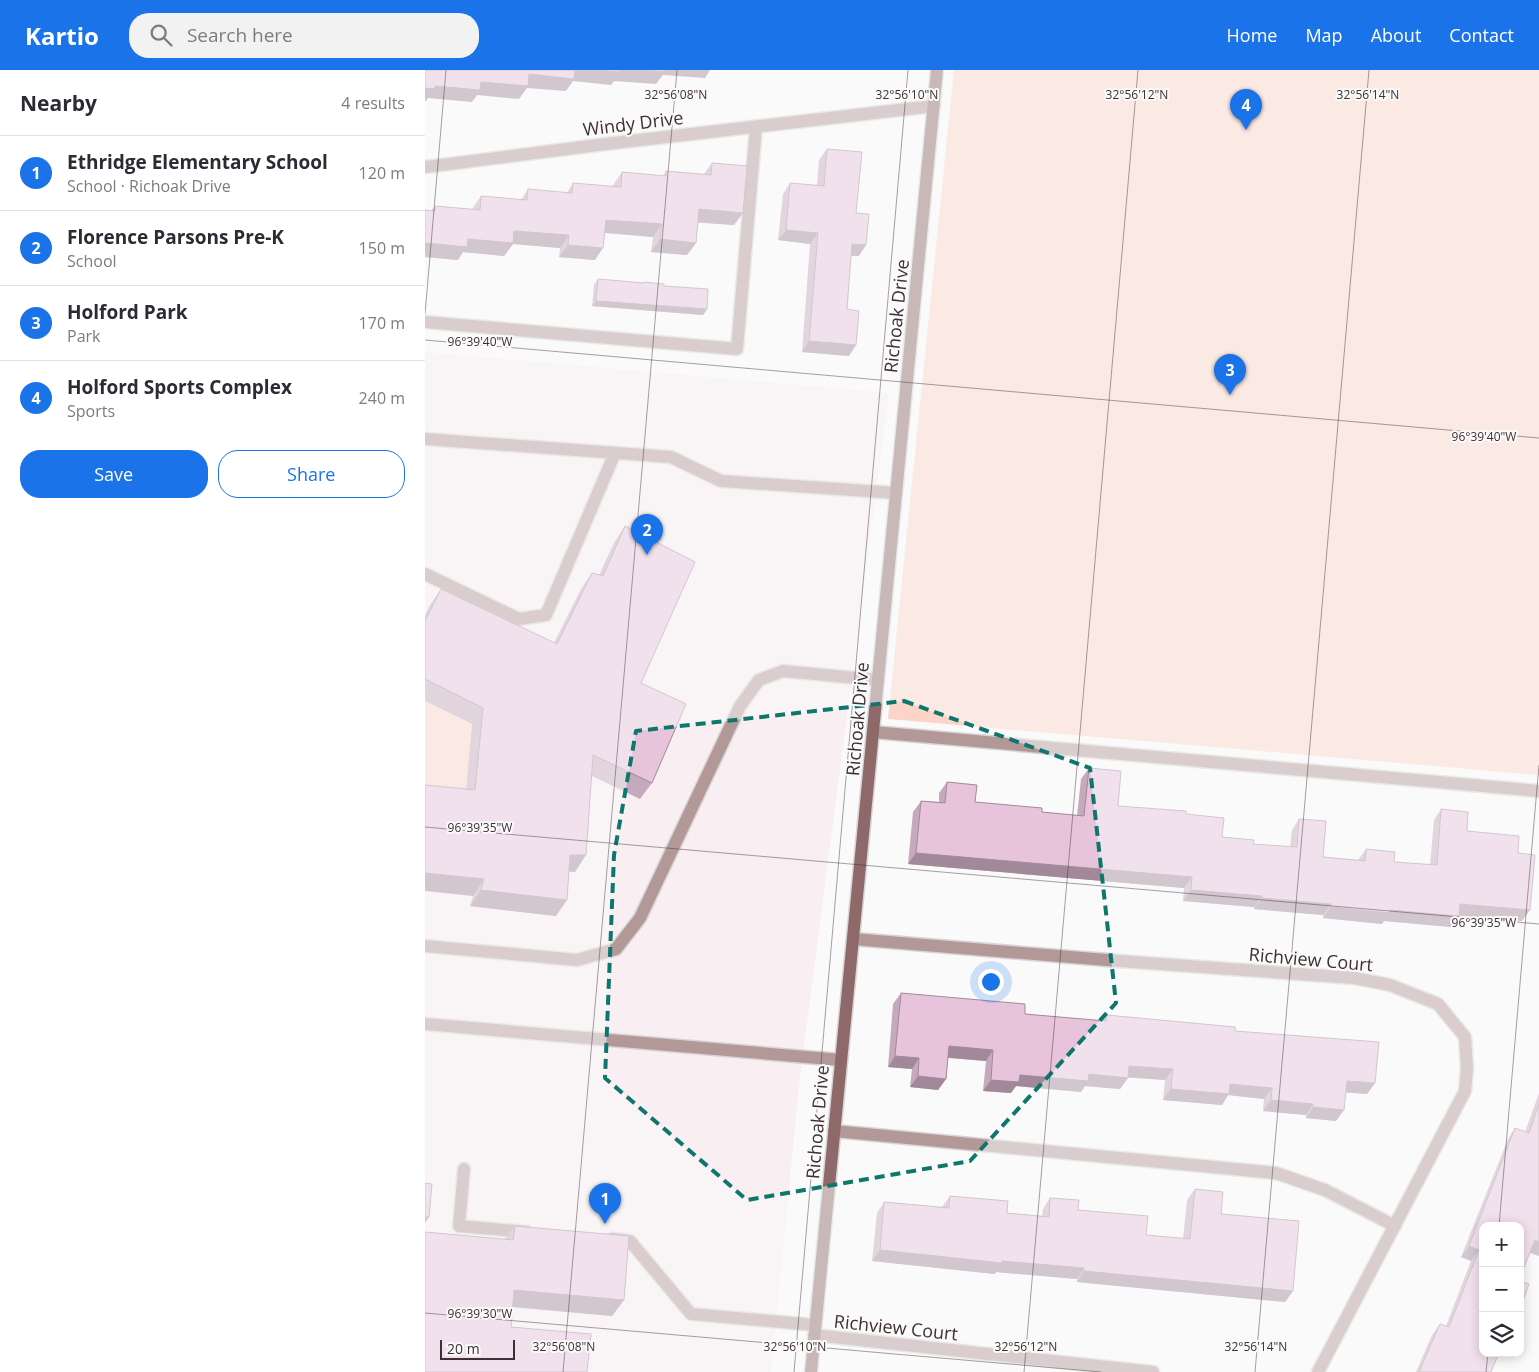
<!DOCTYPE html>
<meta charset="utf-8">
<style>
body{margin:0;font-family:"Open Sans",sans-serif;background:#f2f2f3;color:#2b2b33}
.controls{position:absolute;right:15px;bottom:15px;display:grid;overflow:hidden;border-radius:10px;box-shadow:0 2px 12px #0003}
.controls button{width:45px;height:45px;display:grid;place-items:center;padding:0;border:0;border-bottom:1px solid #e1e1e2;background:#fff;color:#2b2b33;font:25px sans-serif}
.scale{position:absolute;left:15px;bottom:12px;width:75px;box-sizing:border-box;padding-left:5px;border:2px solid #3f2f34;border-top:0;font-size:14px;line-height:18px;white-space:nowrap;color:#3f2f34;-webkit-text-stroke:4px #fafafa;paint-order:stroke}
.you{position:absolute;left:565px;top:911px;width:18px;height:18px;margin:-12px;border:4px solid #fff;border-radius:50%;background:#1a73e8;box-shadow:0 0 0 8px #1a73e833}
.badge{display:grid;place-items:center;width:32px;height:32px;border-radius:50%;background:#1a73e8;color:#fff;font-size:16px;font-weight:700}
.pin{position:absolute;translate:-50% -41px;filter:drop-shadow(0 1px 2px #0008)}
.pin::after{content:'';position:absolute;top:26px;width:18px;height:15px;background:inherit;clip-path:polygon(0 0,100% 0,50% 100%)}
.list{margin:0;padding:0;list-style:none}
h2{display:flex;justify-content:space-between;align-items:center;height:65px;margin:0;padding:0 20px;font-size:21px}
h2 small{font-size:16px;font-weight:400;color:#7c7c81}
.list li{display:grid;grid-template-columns:32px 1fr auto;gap:15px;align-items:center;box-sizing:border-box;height:75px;padding:0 20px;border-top:1px solid #e1e1e2}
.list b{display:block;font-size:19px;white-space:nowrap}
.list p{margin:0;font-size:16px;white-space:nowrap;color:#7c7c81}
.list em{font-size:16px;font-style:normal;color:#7c7c81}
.actions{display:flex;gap:10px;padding:15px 20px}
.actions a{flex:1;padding:11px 0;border:1px solid #1a73e8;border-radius:20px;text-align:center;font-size:18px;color:#1a73e8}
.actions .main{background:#1a73e8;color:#fff}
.icon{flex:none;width:28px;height:28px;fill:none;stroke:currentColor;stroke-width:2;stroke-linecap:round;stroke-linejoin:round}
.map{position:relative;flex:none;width:1114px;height:1302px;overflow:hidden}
header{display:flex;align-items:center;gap:30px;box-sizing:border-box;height:70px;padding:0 25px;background:#1a73e8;color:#fff}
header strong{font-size:24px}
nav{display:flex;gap:28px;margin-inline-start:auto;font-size:18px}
.search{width:350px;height:45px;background:#f2f2f3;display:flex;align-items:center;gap:12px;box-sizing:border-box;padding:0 18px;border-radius:20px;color:#7c7c81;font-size:19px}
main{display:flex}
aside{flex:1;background:#fff}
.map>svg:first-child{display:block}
</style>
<header>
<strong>Kartio</strong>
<div class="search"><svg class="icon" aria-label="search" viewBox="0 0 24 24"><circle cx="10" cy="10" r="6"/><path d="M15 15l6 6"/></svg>Search here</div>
<nav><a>Home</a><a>Map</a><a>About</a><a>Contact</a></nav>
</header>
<main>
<aside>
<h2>Nearby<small>4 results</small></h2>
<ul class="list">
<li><span class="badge">1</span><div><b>Ethridge Elementary School</b><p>School · Richoak Drive</p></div><em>120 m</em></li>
<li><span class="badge">2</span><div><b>Florence Parsons Pre-K</b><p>School</p></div><em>150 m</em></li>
<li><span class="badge">3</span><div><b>Holford Park</b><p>Park</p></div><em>170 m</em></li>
<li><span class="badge">4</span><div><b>Holford Sports Complex</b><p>Sports</p></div><em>240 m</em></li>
</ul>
<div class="actions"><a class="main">Save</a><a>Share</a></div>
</aside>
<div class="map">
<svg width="1114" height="1302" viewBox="0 0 1114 1302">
<rect width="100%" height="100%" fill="#fafafa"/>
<path fill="#f9eef1" d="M 0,282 L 464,323 L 375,1007 L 346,1302 L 0,1302 Z"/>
<path fill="#fdd5c8" d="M 529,0 L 1114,0 L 1114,705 L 463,649 Z
M 0,631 L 47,654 L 39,736 L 0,733 Z"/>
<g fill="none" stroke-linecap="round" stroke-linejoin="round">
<g stroke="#d8d5d6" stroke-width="15">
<path id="lane" d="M 0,252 L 312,279 L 331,57
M 0,369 L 246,387 L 296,411 L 471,423
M 0,504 L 94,549 L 121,545 L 190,383
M 448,662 L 1114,721
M 0,876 L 152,890 L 191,879 L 215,848 L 315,636 L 334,610 L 358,601 L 453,610
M 0,954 L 416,990
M 409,1061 L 851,1103 L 900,1120 L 970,1156
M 39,1099 L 34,1156 L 102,1162
M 187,1169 L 205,1171 L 266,1244 L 390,1255"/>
</g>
<g stroke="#d8d5d6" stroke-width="15">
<path id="street" d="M 0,97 L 189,73 L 509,36
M 428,869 L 694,891 L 929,908 L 965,915 L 1013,934 L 1040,967 L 1042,998 L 1040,1021 L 893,1302
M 389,1265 L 728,1302"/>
</g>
<g stroke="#d8d5d6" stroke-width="15">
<path id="secondary" d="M 386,1302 L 512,0"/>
</g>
<use href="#lane" stroke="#b39898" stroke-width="12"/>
<use href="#street" stroke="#b39898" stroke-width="12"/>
<use href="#secondary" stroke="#8f6969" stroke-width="12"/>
</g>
<path fill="#c7a9bd" d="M 402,79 L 431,143 L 434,186 L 426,186 L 422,239 L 424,286 L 377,282 L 385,174 L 353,170 L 358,124 L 365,113 L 392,116 L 394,90 Z
M 287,93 L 309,155 L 272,152 L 271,173 L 262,185 L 226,182 L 228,167 L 180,163 L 170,190 L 134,187 L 135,178 L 88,174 L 79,186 L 38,182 L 33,190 L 0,187 L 0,140 L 6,141 L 10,136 L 47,139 L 56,126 L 96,130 L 103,119 L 142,123 L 148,113 L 188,117 L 188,115 L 197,102 L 238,106 L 241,101 L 279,104 Z
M 173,209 L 218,213 L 219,212 L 239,216 L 282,239 L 278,245 L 167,236 L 169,215 Z
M 200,456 L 216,613 L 227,713 L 215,729 L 167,706 L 150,802 L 144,801 L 131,846 L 45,836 L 48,826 L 41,719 L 47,654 L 0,631 L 0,545 L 5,535 L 16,519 L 129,573 L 156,519 L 167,503 L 174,505 L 189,473 Z
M 664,698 L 693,736 L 761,744 L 797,767 L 828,774 L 865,777 L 867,760 L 874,749 L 898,787 L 933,790 L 941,779 L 969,792 L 1005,795 L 1009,750 L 1016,739 L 1042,761 L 1093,783 L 1097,851 L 1034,845 L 1026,857 L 959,851 L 957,854 L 898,848 L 898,845 L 829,839 L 829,837 L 758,831 L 759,818 L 483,794 L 488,742 L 496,731 L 514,732 L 514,723 L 522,712 L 550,732 L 617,742 L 652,746 L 656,709 Z
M 476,923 L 600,944 L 677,951 L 682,945 L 810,961 L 950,1013 L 942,1024 L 921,1022 L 911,1051 L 881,1048 L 881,1045 L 838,1041 L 839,1029 L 803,1025 L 797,1035 L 738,1030 L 740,1010 L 703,1007 L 695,1019 L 660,1016 L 656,1022 L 591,1016 L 586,1023 L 558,1021 L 561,991 L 523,988 L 521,1009 L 513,1020 L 485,1017 L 487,999 L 463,997 L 468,934 Z
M 1114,1023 L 1114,1186 L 1105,1183 L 1095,1207 L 1066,1302 L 991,1302 L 1007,1265 L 1015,1254 L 1021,1256 L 1046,1191 L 1036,1187 L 1083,1069 L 1090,1058 L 1100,1062 Z
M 770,1119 L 796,1144 L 868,1221 L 860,1232 L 652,1212 L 652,1209 L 571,1202 L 570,1204 L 447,1191 L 452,1143 L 459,1132 L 517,1137 L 525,1126 L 582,1143 L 617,1146 L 618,1139 L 625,1128 L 653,1140 L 721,1165 L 758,1169 L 762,1130 Z
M 90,1156 L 199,1230 L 187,1246 L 87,1237 L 86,1257 L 0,1302 L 80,1169 Z"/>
<path fill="#a2899a" d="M 149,0 L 285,0 L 280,8 L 238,5 L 231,14 L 189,11 L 186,15 L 148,11 L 141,21 L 102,18 L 94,29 L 52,25 L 47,32 L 3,28 L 1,31 L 0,31 L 0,18 L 10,16 L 104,4 Z
M 274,139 L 318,143 L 309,155 L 265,152 Z
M 181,150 L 237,154 L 228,167 L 172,162 Z
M 361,160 L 393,163 L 385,174 L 353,170 Z
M 89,161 L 144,165 L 135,178 L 88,174 L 79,186 L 38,182 L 33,190 L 0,187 L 0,173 L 43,169 Z
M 235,169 L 271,173 L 262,185 L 226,182 Z
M 427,174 L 441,175 L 434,186 L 420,185 Z
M 143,175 L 178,178 L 170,190 L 134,187 Z
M 171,231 L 282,239 L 278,245 L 167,236 Z
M 384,271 L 431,275 L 424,286 L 377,282 Z
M 491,783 L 767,807 L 759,818 L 483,794 Z
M 145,785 L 161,785 L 150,802 L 134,801 Z
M 0,803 L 59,809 L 48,826 L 0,821 Z
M 56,820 L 142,830 L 131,846 L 45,836 Z
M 766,820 L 837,826 L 829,837 L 758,831 Z
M 837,828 L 906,834 L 898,845 L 829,839 Z
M 1035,834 L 1105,840 L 1097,851 L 1027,845 Z
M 905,837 L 965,840 L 1034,846 L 1026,857 L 959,851 L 957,854 L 898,848 Z
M 524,976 L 568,980 L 561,991 L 516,987 Z
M 470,986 L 494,988 L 487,999 L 463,997 Z
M 704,996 L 748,999 L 740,1010 L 696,1007 Z
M 664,1004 L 703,1008 L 695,1019 L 660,1016 L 656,1022 L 591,1016 L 586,1023 L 558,1021 L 566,1010 L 595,1005 Z
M 493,1006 L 521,1009 L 513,1020 L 485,1017 Z
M 922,1011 L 950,1013 L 942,1024 L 914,1022 Z
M 805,1014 L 847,1018 L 839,1029 L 803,1025 L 797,1035 L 738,1030 L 746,1019 Z
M 846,1030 L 888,1034 L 881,1045 L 838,1041 Z
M 888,1037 L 919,1040 L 911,1051 L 881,1048 Z
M 0,1147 L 4,1147 L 0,1153 Z
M 1110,1170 L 1114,1172 L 1114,1186 L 1102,1181 Z
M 1044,1176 L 1054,1180 L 1046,1191 L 1036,1187 Z
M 455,1180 L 659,1198 L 652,1209 L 571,1202 L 570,1204 L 447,1191 Z
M 659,1201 L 868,1221 L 860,1232 L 652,1212 Z
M 89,1220 L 199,1230 L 187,1246 L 78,1236 Z"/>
<path fill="#e7c4dc" stroke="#a2899a" d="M 0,0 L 150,0 L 149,9 L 104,4 L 103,16 L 56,12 L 55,20 L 10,16 L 10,19 L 0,18 Z
M 168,0 L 195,0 L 195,2 Z
M 216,0 L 239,0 L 239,2 Z
M 402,79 L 437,82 L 431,143 L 444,144 L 441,175 L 427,174 L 422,239 L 434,241 L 431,275 L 384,271 L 393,163 L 361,160 L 365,113 L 399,116 Z
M 287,93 L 322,96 L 318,143 L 274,139 L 271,173 L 235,169 L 237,154 L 181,150 L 178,178 L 143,175 L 144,165 L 89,161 L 88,173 L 43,169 L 42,177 L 0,173 L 0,140 L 10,141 L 10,136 L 55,140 L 56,126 L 102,130 L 103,119 L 147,123 L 148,113 L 196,117 L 197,102 L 241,106 L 241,101 L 286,105 Z
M 173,209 L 219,213 L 219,212 L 239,214 L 239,216 L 283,219 L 282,239 L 171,231 Z
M 200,456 L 270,492 L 216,613 L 261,634 L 227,713 L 168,685 L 161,785 L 145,785 L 142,830 L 56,820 L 59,809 L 0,803 L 0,715 L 50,720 L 58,638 L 0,609 L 0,551 L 16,519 L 132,574 L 167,503 L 178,506 Z
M 664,698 L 696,701 L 693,736 L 761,741 L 761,744 L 799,748 L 797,767 L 829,770 L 828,774 L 872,777 L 874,749 L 901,751 L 898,787 L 940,791 L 941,779 L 970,782 L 969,792 L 1012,795 L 1016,739 L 1043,742 L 1042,761 L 1094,766 L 1093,783 L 1110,785 L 1105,840 L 1035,834 L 1034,846 L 965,840 L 965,843 L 905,837 L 906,834 L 837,828 L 837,826 L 766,820 L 767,807 L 491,783 L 496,731 L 520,733 L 522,712 L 552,715 L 550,732 L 617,738 L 617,742 L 659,746 Z
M 476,923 L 600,934 L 600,944 L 681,951 L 682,945 L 810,957 L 810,961 L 954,972 L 950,1013 L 922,1011 L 919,1040 L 888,1037 L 888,1034 L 846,1030 L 847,1018 L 805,1014 L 804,1024 L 746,1019 L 748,999 L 704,996 L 703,1008 L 664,1004 L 663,1011 L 595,1005 L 594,1012 L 566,1010 L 568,980 L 524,976 L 521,1009 L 493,1006 L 494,988 L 470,986 Z
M 1114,1034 L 1114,1172 L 1110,1170 L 1095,1207 L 1095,1156 L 1058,1156 L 1058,1283 L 1074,1283 L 1066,1302 L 994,1302 L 1015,1254 L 1024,1257 L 1054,1180 L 1044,1176 L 1090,1058 L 1104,1063 Z
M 0,1113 L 7,1114 L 4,1147 L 0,1147 Z
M 770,1119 L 798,1122 L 796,1144 L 874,1151 L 868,1221 L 659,1201 L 659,1198 L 577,1191 L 577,1193 L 455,1180 L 459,1132 L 524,1138 L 525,1126 L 583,1131 L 582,1143 L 624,1147 L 625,1128 L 654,1130 L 653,1140 L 723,1146 L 721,1165 L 765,1169 Z
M 90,1156 L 204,1166 L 199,1230 L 89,1220 L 86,1257 L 166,1264 L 162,1302 L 0,1302 L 0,1162 L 88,1170 Z
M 1095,1211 L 1104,1214 L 1095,1239 Z"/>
<path d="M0 0H1114V1302H0ZM 479,631 L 665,698 L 691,933 L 545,1091 L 322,1130 L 180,1008 L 189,785 L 211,661 Z" fill="#fafafa" fill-opacity=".55" fill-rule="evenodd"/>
<path fill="none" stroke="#0f766e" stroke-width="4" stroke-dasharray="10 6" stroke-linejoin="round" d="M 479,631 L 665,698 L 691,933 L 545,1091 L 322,1130 L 180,1008 L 189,785 L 211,661 Z"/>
<path fill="none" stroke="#3f2f34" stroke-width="1" stroke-opacity="0.45" d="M 0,244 L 21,0M 0,270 L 1114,368M 0,757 L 1114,854M 1074,1156 L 1114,695M 0,1243 L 676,1302M 138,1302 L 252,0M 369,1302 L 483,0M 599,1302 L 713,0M 830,1302 L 944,0M 1061,1302 L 1063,1283"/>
<g text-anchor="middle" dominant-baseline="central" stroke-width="4" stroke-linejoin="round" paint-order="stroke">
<g font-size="18" fill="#3f2f34" stroke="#fafafa">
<text transform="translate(208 53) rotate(-7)">Windy Drive</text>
<text transform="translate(471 246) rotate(-84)">Richoak Drive</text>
<text transform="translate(432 649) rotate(-85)">Richoak Drive</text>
<text transform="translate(886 889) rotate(5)">Richview Court</text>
<text transform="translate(392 1052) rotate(-85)">Richoak Drive</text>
<text transform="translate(471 1257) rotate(6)">Richview Court</text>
</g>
</g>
<g font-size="12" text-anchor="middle" fill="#3f2f34" stroke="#fafafa" stroke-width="4" stroke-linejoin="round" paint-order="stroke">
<text x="251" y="29">32°56'08"N</text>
<text x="482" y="29">32°56'10"N</text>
<text x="712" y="29">32°56'12"N</text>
<text x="943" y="29">32°56'14"N</text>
<text x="55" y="276">96°39'40"W</text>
<text x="1059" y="371">96°39'40"W</text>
<text x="55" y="762">96°39'35"W</text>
<text x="1059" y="857">96°39'35"W</text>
<text x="55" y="1248">96°39'30"W</text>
<text x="139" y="1281">32°56'08"N</text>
<text x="370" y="1281">32°56'10"N</text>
<text x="601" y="1281">32°56'12"N</text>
<text x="831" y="1281">32°56'14"N</text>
</g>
</svg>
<div class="controls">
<button>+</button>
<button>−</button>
<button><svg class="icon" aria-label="layers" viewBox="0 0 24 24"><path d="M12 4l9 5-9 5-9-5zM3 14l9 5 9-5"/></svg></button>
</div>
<div class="scale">20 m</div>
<div class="you"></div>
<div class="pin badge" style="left:180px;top:1154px">1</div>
<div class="pin badge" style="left:222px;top:485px">2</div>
<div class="pin badge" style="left:805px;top:325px">3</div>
<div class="pin badge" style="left:821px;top:60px">4</div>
</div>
</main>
